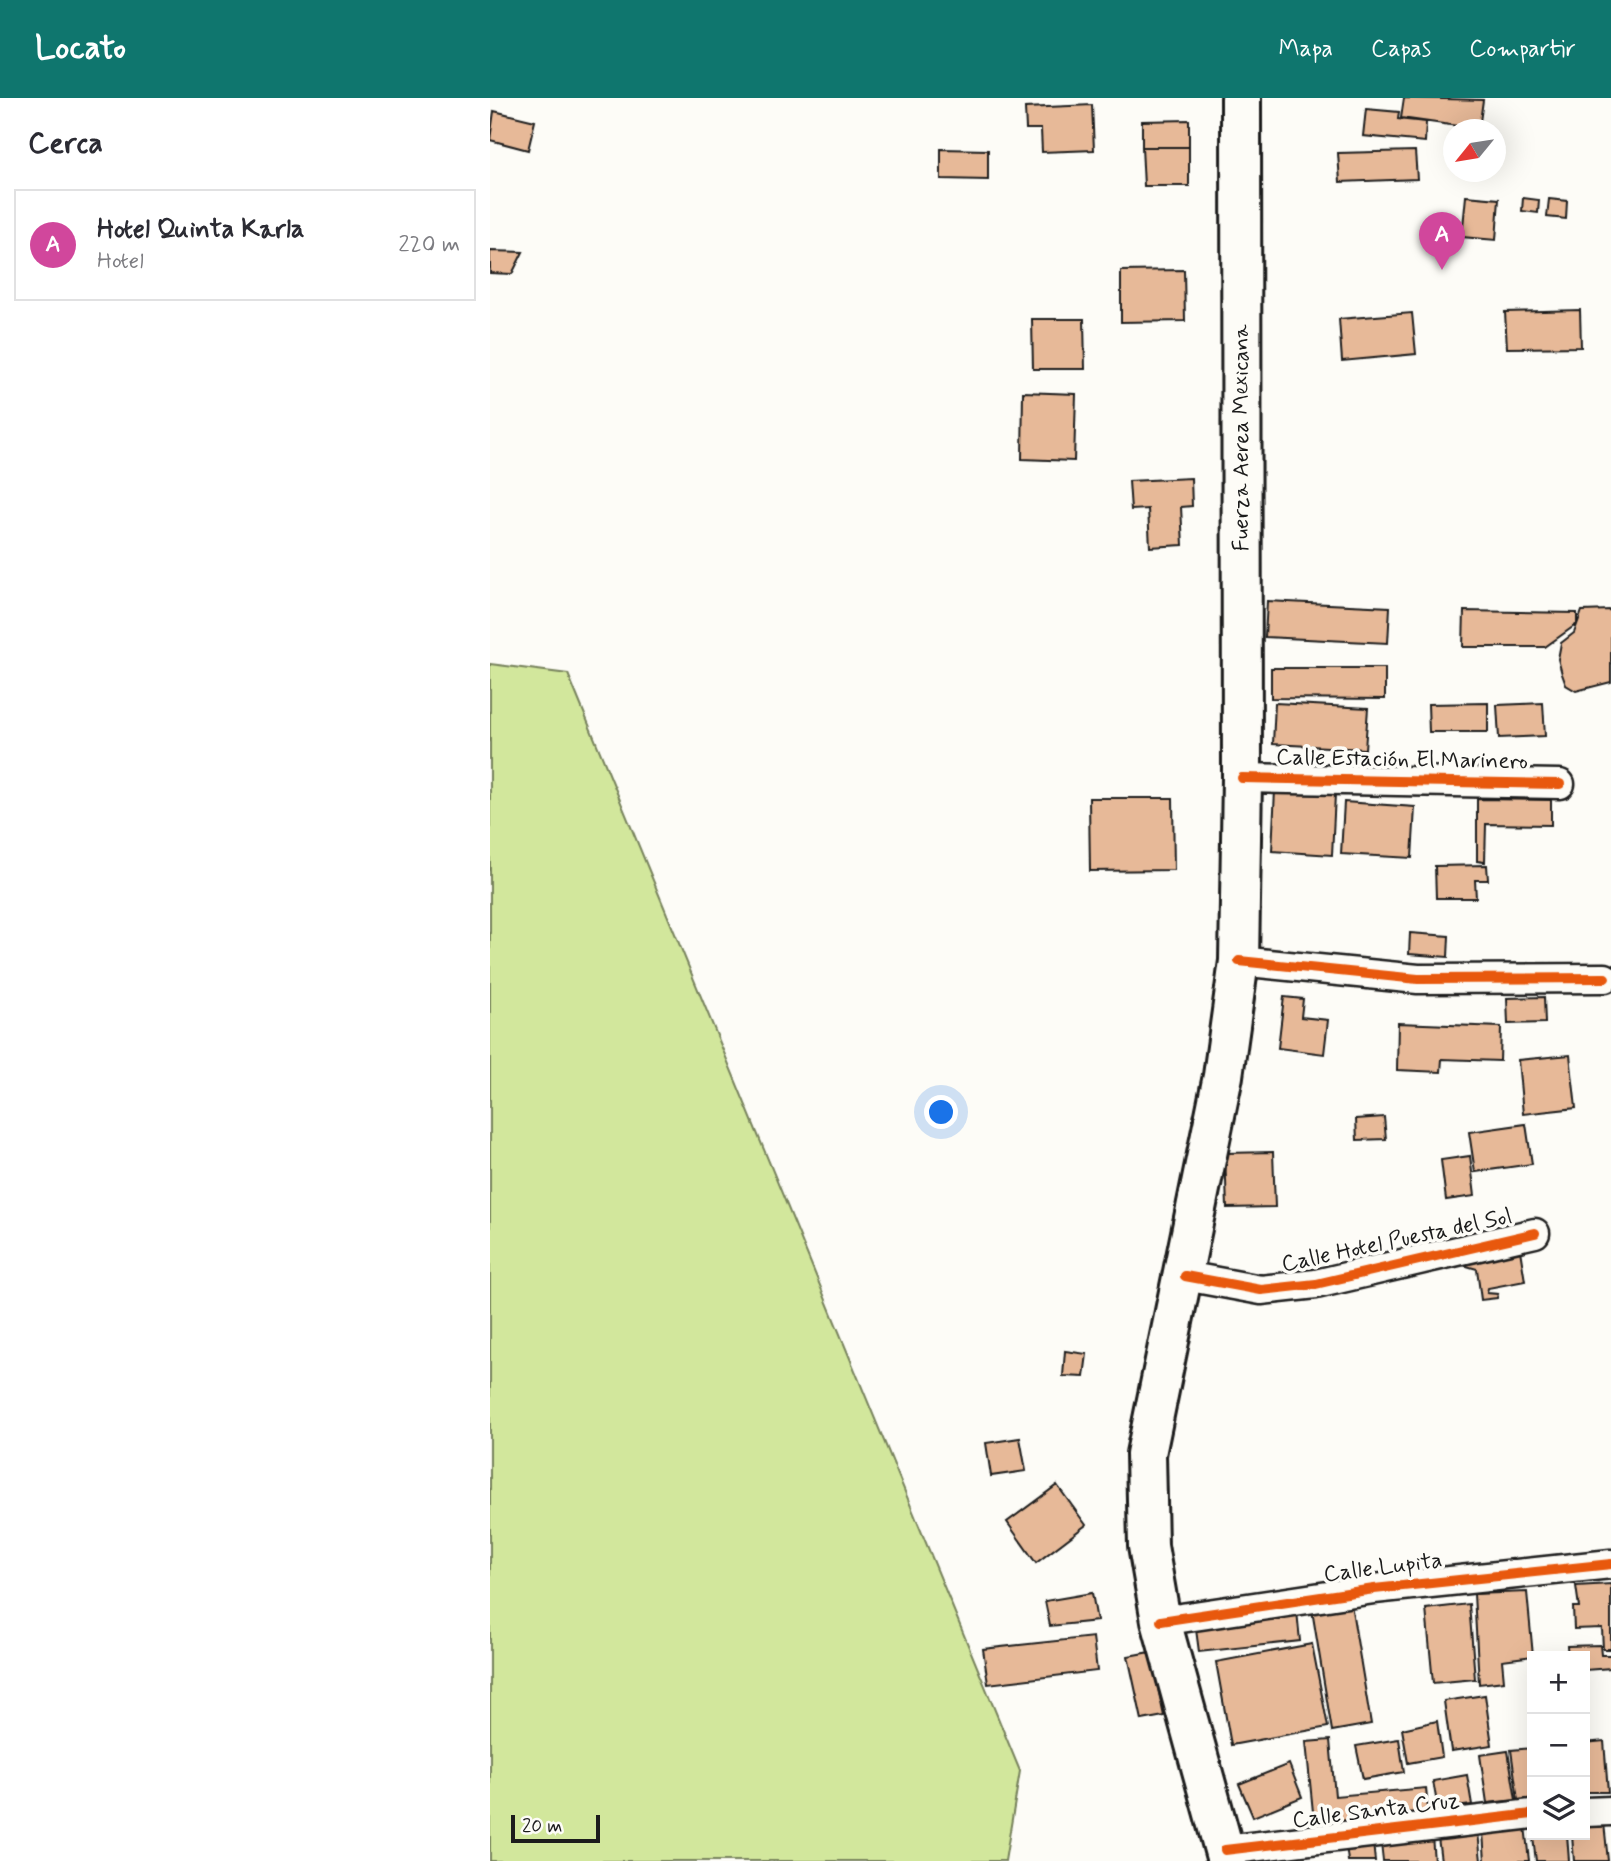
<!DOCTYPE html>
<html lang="es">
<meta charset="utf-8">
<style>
body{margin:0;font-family:Mynerve,sans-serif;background:#f2f2f3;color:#2b2b33}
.controls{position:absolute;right:21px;bottom:21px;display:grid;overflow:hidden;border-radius:0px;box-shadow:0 7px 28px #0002}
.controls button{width:63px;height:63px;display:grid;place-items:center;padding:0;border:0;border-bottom:2px solid #e1e1e2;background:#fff;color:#2b2b33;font:35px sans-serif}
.compass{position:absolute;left:953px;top:21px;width:63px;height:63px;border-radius:50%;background:#fff;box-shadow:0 7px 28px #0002;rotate:240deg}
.scale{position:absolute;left:21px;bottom:18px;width:89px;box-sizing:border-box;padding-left:7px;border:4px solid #1c1c1c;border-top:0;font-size:19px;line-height:24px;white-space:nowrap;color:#1c1c1c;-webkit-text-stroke:5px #fdfcf7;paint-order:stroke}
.you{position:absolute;left:452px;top:1015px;width:24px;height:24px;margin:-18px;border:5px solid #fff;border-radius:50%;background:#1a73e8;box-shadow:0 0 0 10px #1a73e833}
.badge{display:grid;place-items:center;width:46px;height:46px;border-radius:50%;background:#0f766e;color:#fff;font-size:23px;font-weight:700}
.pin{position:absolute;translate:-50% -58px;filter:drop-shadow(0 2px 4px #0008)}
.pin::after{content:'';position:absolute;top:37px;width:24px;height:21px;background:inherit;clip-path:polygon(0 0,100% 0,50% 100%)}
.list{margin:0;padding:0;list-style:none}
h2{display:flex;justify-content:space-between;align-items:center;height:91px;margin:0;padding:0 28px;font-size:30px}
h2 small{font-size:23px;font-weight:400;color:#7c7c81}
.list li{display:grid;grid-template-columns:46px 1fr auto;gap:21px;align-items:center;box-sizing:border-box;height:112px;margin:0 14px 14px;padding:0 14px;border:2px solid #e1e1e2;border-radius:0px}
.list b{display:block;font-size:26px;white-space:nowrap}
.list p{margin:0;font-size:23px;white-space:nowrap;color:#7c7c81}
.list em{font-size:23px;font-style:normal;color:#7c7c81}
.icon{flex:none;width:38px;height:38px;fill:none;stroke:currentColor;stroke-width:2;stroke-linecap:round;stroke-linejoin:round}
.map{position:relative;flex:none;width:1121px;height:1763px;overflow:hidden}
header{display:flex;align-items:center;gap:42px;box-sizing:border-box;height:98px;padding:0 35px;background:#0f766e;color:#fff}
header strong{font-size:33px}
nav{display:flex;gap:38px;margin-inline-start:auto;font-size:24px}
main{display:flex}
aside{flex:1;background:#fff}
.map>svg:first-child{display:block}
</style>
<header>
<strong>Locato</strong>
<nav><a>Mapa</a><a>Capas</a><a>Compartir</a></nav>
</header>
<main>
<aside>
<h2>Cerca<small></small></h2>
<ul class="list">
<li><span class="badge" style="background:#d1479c">A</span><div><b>Hotel Quinta Karla</b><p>Hotel</p></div><em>220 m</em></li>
</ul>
</aside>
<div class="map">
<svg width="1121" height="1763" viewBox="0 0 1121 1763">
<rect width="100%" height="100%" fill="#fdfcf7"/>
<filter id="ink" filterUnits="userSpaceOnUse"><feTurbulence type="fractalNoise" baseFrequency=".0143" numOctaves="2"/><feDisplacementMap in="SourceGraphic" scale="14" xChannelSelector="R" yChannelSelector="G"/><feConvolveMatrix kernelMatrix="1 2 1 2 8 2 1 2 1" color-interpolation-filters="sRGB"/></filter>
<g filter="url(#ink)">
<path fill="#d2e79c" stroke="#77825c" stroke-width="2" d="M 0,566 L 78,576 L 530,1673 L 515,1763 L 0,1763 Z"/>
<path fill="#e7b998" stroke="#1c1c1c" stroke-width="2" d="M 914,0 L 993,2 L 989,31 L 911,20 Z
M 602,7 L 604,52 L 552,54 L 551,31 L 536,31 L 535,10 Z
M 876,11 L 909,14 L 908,21 L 936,24 L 935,44 L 873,38 Z
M 4,13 L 45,23 L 38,52 L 0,42 Z
M 699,22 L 699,49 L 652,49 L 652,23 Z
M 652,49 L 699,49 L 699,88 L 654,88 Z
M 451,51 L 498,52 L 498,82 L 451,81 Z
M 925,53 L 927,81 L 850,84 L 848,55 Z
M 976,98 L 1009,101 L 1006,142 L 972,139 Z
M 1033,100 L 1049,102 L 1048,115 L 1032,113 Z
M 1059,101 L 1077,103 L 1076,121 L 1057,119 Z
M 0,153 L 33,154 L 22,176 L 0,175 Z
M 694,172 L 695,223 L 631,224 L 631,173 Z
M 1090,212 L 1091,249 L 1017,250 L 1015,214 Z
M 922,215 L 926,256 L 852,263 L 849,221 Z
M 542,221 L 594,221 L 595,271 L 543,271 Z
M 533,294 L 586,296 L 584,363 L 532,361 Z
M 701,380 L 702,408 L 691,409 L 693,447 L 660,449 L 658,411 L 641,412 L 639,383 Z
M 777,503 L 900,509 L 898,545 L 775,539 Z
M 1121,512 L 1121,584 L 1086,593 L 1076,587 L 1072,576 L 1068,561 L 1071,545 L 1084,535 L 1092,513 Z
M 974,513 L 1087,515 L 1087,526 L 1055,549 L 973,549 Z
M 781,570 L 895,570 L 895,601 L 781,600 Z
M 785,605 L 878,610 L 875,651 L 783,646 Z
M 998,605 L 998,634 L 939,634 L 938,606 Z
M 1053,605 L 1055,638 L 1009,640 L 1007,607 Z
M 785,692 L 845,696 L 842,757 L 782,753 Z
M 599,700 L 683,700 L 684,772 L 600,773 Z
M 987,701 L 1061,702 L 1061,727 L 996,726 L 995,764 L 987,763 Z
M 854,704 L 925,709 L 922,760 L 851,756 Z
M 997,767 L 998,782 L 985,782 L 986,800 L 946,800 L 945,768 Z
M 920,835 L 959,838 L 958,859 L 919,856 Z
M 794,899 L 813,901 L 811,919 L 838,922 L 834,956 L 788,950 Z
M 1054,899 L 1055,925 L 1018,926 L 1017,900 Z
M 908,925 L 1011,929 L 1010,963 L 952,961 L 951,974 L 907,972 Z
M 1080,957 L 1086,1010 L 1033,1016 L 1028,962 Z
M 894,1019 L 896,1041 L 867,1042 L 866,1021 Z
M 1036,1026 L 1042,1066 L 985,1074 L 979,1034 Z
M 783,1054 L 785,1109 L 737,1110 L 735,1055 Z
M 980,1058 L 985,1098 L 956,1102 L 951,1062 Z
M 1029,1146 L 1035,1183 L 998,1190 L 997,1195 L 1008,1196 L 1007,1200 L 991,1202 L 987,1171 L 973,1167 L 973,1157 Z
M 575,1253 L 597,1256 L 594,1279 L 573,1278 Z
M 530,1340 L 536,1373 L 501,1378 L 496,1345 Z
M 567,1387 L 596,1427 L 546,1465 L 517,1424 Z
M 1121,1486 L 1121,1551 L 1113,1551 L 1112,1530 L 1084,1531 L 1083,1509 L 1089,1509 L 1086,1488 Z
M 1037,1494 L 1043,1558 L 1012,1562 L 1014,1583 L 989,1586 L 984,1496 Z
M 602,1495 L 607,1523 L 560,1528 L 555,1503 Z
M 861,1506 L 881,1626 L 842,1633 L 822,1512 Z
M 979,1506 L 985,1581 L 943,1585 L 936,1511 Z
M 807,1513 L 810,1543 L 709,1554 L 705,1524 Z
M 603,1539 L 607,1573 L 498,1586 L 493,1551 Z
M 822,1546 L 838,1629 L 741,1647 L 726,1564 Z
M 1110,1547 L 1111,1557 L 1121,1557 L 1121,1570 L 1095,1572 L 1095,1558 L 1078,1558 L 1077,1548 Z
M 660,1554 L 674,1618 L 652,1622 L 638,1558 Z
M 995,1597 L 1002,1647 L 961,1653 L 954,1603 Z
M 947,1623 L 952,1659 L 918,1665 L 912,1631 Z
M 909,1641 L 914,1674 L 873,1681 L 866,1648 Z
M 840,1642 L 845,1698 L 936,1690 L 939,1723 L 825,1734 L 816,1644 Z
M 1114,1643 L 1118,1694 L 1095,1694 L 1095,1645 Z
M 1042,1650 L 1042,1701 L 1028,1702 L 1021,1652 Z
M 1018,1653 L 1026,1702 L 997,1705 L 990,1657 Z
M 799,1666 L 812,1699 L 763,1719 L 749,1686 Z
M 977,1677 L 982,1707 L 948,1711 L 943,1683 Z
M 1114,1725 L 1118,1763 L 1084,1763 L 1082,1737 L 1095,1737 L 1095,1727 Z
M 1035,1728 L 1039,1763 L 995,1763 L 993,1734 Z
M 1042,1732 L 1042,1737 L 1077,1737 L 1079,1763 L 1046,1763 Z
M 988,1734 L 991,1763 L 951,1763 L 948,1739 Z
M 882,1736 L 885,1763 L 858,1763 L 855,1739 Z
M 942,1738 L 944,1763 L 893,1763 L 891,1745 Z
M 808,1747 L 810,1763 L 756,1763 Z"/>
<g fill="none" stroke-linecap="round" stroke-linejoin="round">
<g stroke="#1c1c1c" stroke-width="33">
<path id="street" d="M 752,680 L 1070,686
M 749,863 L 928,881 L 1115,880
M 695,1178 L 771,1192 L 826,1186 L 1045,1135
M 671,1523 L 884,1491 L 1121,1466
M 1095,1714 L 1121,1713
M 735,1752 L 1042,1716"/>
</g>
<g stroke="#1c1c1c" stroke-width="44">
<path id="secondary" d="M 737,1763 L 671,1523 L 658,1448 L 656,1356 L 733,978 L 749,863 L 752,680 L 751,0"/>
</g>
<use href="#street" stroke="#fdfcf7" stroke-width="28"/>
<use href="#secondary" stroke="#fdfcf7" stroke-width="38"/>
<g stroke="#fdfcf7" stroke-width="15">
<path id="cycleway" d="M 752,680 L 1070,686
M 749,863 L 928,881 L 1115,880
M 695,1178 L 771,1192 L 826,1186 L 1045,1135
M 671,1523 L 884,1491 L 1121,1466
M 735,1752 L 1042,1716"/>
</g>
<use href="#cycleway" stroke="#e8590c" stroke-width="10"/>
</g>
</g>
<g text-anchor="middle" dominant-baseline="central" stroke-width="7" stroke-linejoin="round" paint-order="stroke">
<g font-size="23" fill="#1c1c1c" stroke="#fdfcf7">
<text transform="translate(752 340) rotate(-90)">Fuerza Aerea Mexicana</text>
<text transform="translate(912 662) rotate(1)">Calle Estación El Marinero</text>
<text transform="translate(907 1143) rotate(-12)">Calle Hotel Puesta del Sol</text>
<text transform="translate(893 1470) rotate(-7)">Calle Lupita</text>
<text transform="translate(886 1713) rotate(-7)">Calle Santa Cruz</text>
</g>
</g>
</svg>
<div class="controls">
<button>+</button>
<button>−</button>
<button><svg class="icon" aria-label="layers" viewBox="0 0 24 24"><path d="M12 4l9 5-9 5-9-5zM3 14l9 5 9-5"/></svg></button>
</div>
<svg class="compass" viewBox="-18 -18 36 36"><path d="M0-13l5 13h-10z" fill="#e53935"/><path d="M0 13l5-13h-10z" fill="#7c7c81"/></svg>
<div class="scale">20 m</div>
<div class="you"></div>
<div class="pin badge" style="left:952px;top:172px;background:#d1479c">A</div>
</div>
</main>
